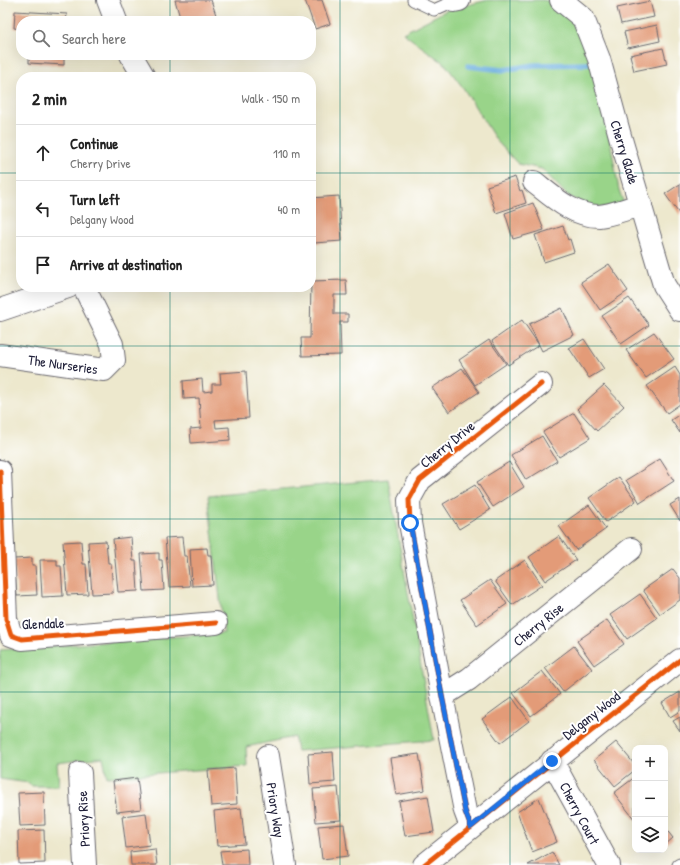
<!DOCTYPE html>
<meta charset="utf-8">
<style>
body{margin:0;font-family:"Patrick Hand",sans-serif;background:#f2f2f2;color:#222}
.controls{position:absolute;right:12px;bottom:12px;display:grid;overflow:hidden;border-radius:8px;box-shadow:0 4px 16px #0002}
.controls button{width:36px;height:36px;display:grid;place-items:center;padding:0;border:0;border-bottom:1px solid #e0e0e0;background:#fff;color:#222;font:20px sans-serif}
.stop{position:absolute;width:12px;height:12px;margin:-9px;border:3px solid #1a73e8;border-radius:50%;background:#fff}
.stop.end{background:#1a73e8;border-color:#fff;box-shadow:0 1px 4px #0008}
.list{margin:0;padding:0;list-style:none}
h2{display:flex;justify-content:space-between;align-items:center;height:52px;margin:0;padding:0 16px;font-size:17px}
h2 small{font-size:13px;font-weight:400;color:#767676}
.list li{display:grid;grid-template-columns:26px 1fr auto;gap:12px;align-items:center;box-sizing:border-box;height:56px;padding:0 16px;border-top:1px solid #e0e0e0}
.list b{display:block;font-size:15px;white-space:nowrap}
.list p{margin:0;font-size:13px;white-space:nowrap;color:#767676}
.list em{font-size:13px;font-style:normal;color:#767676}
.icon{flex:none;width:22px;height:22px;fill:none;stroke:currentColor;stroke-width:2;stroke-linecap:round;stroke-linejoin:round}
.map{position:relative;flex:none;width:680px;height:865px;overflow:hidden}
.search{position:absolute;background:#fff;box-shadow:0 4px 16px #0002;left:16px;top:16px;width:300px;height:44px;display:flex;align-items:center;gap:10px;box-sizing:border-box;padding:0 14px;border-radius:16px;color:#767676;font-size:15px}
.panel{position:absolute;background:#fff;box-shadow:0 4px 16px #0002;left:16px;top:72px;width:300px;height:220px;border-radius:16px}
.map>svg:first-child{display:block}
</style>
<div class="map">
<svg width="680" height="865" viewBox="0 0 680 865">
<rect width="100%" height="100%" fill="#fff"/>
<filter id="ink" filterUnits="userSpaceOnUse"><feTurbulence type="fractalNoise" baseFrequency=".025" numOctaves="2"/><feDisplacementMap in="SourceGraphic" scale="8" xChannelSelector="R" yChannelSelector="G"/><feConvolveMatrix kernelMatrix="1 2 1 2 8 2 1 2 1" color-interpolation-filters="sRGB"/></filter>
<filter id="wash" filterUnits="userSpaceOnUse"><feTurbulence type="fractalNoise" baseFrequency=".012" numOctaves="4" result="noise"/><feDisplacementMap in="SourceGraphic" scale="16" xChannelSelector="R" yChannelSelector="G"/><feGaussianBlur stdDeviation="0.9" result="paint"/><feColorMatrix in="noise" values="0 0 0 0 0 0 0 0 0 0 0 0 0 0 0 0 0 1.4 0 .05"/><feComposite in="paint" operator="in"/></filter>
<g filter="url(#wash)">
<rect width="100%" height="100%" fill="#ede8cd"/>
<path fill="#99d489" stroke="#5e7b62" d="M 488,0 L 544,0 L 564,6 L 577,18 L 599,80 L 619,190 L 624,204 L 592,209 L 567,195 L 542,169 L 518,164 L 496,140 L 464,89 L 445,64 L 403,33 L 447,10 Z
M 388,479 L 434,740 L 297,751 L 294,737 L 246,747 L 247,766 L 107,777 L 103,757 L 57,763 L 59,786 L 31,786 L 29,783 L 0,779 L 0,650 L 224,633 L 208,496 Z"/>
<g fill="none" stroke-linecap="round" stroke-linejoin="round">
<path stroke="#69adde" stroke-width="5.5" d="M 468,66 L 503,70 L 534,65 L 588,64"/>
</g>
<g id="blocks">
<path fill="#e39b78" d="M 175,0 L 211,0 L 218,21 L 181,21 Z
M 305,0 L 322,0 L 330,24 L 315,29 Z
M 650,1 L 654,17 L 621,24 L 617,8 Z
M 15,11 L 67,14 L 66,21 L 21,21 L 21,29 L 14,28 Z
M 657,25 L 660,41 L 628,48 L 624,32 Z
M 663,48 L 667,64 L 634,71 L 630,55 Z
M 29,55 L 64,55 L 64,65 L 29,63 Z
M 515,177 L 520,191 L 522,190 L 526,203 L 496,213 L 487,186 Z
M 680,184 L 680,215 L 665,194 Z
M 339,196 L 342,241 L 314,243 L 311,198 Z
M 533,203 L 544,230 L 513,239 L 505,213 Z
M 563,226 L 568,240 L 570,239 L 574,252 L 544,262 L 535,235 Z
M 609,264 L 628,291 L 600,310 L 581,282 Z
M 346,280 L 347,295 L 334,295 L 334,314 L 348,314 L 348,322 L 340,322 L 341,355 L 302,356 L 301,338 L 310,338 L 311,281 Z
M 629,298 L 649,325 L 621,344 L 602,316 Z
M 562,308 L 574,335 L 542,351 L 539,345 L 508,365 L 492,341 L 522,320 L 539,345 L 529,324 Z
M 654,332 L 674,359 L 646,378 L 626,350 Z
M 584,339 L 604,369 L 589,378 L 569,348 Z
M 489,340 L 506,364 L 475,385 L 459,360 Z
M 675,367 L 680,375 L 680,404 L 667,413 L 647,386 Z
M 462,368 L 479,392 L 449,412 L 432,388 Z
M 246,371 L 249,418 L 215,420 L 216,428 L 229,427 L 230,440 L 191,443 L 190,429 L 201,428 L 199,398 L 184,399 L 183,381 L 202,379 L 203,392 L 212,391 L 212,384 L 221,384 L 220,373 Z
M 604,385 L 624,406 L 597,431 L 577,409 Z
M 574,413 L 590,438 L 559,457 L 543,432 Z
M 680,414 L 680,433 L 671,420 Z
M 542,436 L 557,461 L 526,480 L 511,455 Z
M 660,459 L 674,481 L 640,503 L 626,480 Z
M 509,462 L 524,487 L 493,507 L 477,482 Z
M 619,477 L 636,501 L 606,522 L 589,498 Z
M 475,485 L 490,510 L 459,529 L 443,504 Z
M 680,499 L 680,521 L 670,505 Z
M 589,505 L 606,529 L 576,550 L 559,526 Z
M 559,536 L 576,560 L 545,581 L 529,557 Z
M 131,537 L 133,561 L 136,561 L 138,591 L 118,592 L 113,539 Z
M 182,537 L 184,556 L 187,556 L 190,586 L 169,587 L 165,538 Z
M 81,541 L 83,564 L 86,564 L 88,594 L 67,595 L 63,542 Z
M 106,541 L 108,563 L 111,563 L 113,593 L 92,594 L 88,542 Z
M 207,548 L 208,555 L 211,555 L 213,585 L 192,586 L 190,549 Z
M 159,553 L 159,560 L 162,560 L 164,590 L 144,591 L 141,554 Z
M 32,558 L 32,565 L 35,565 L 37,595 L 17,596 L 14,559 Z
M 40,560 L 57,560 L 57,566 L 61,566 L 63,596 L 42,597 Z
M 525,560 L 542,585 L 512,605 L 495,581 Z
M 673,569 L 680,578 L 680,600 L 660,614 L 643,590 Z
M 490,580 L 507,604 L 477,625 L 460,600 Z
M 640,594 L 657,618 L 627,639 L 610,615 Z
M 607,620 L 624,644 L 594,665 L 577,641 Z
M 574,646 L 592,669 L 563,692 L 545,668 Z
M 542,671 L 560,694 L 531,716 L 513,693 Z
M 680,692 L 680,711 L 670,717 L 662,703 Z
M 512,697 L 529,721 L 500,743 L 482,719 Z
M 680,717 L 680,731 L 673,721 Z
M 616,742 L 635,765 L 635,770 L 615,786 L 594,760 Z
M 333,752 L 335,782 L 310,784 L 308,754 Z
M 419,754 L 425,790 L 396,795 L 390,758 Z
M 235,768 L 237,804 L 211,806 L 208,770 Z
M 635,777 L 635,820 L 614,793 Z
M 137,778 L 141,809 L 117,812 L 113,781 Z
M 338,787 L 341,820 L 316,822 L 313,789 Z
M 44,792 L 45,825 L 20,826 L 18,793 Z
M 428,796 L 434,832 L 405,836 L 399,801 Z
M 539,798 L 557,842 L 532,852 L 517,812 Z
M 241,808 L 245,844 L 217,846 L 214,811 Z
M 146,813 L 150,845 L 126,848 L 122,816 Z
M 344,824 L 348,856 L 322,859 L 318,826 Z
M 665,828 L 673,838 L 665,845 Z
M 44,830 L 45,863 L 19,864 L 18,831 Z
M 155,849 L 157,865 L 131,865 L 130,852 Z
M 247,849 L 248,865 L 222,865 L 220,851 Z
M 552,852 L 559,865 L 528,865 Z"/>
</g>
</g>
<g filter="url(#ink)">
<use href="#blocks" fill-opacity="0" stroke="#69676e" stroke-width="1"/>
<g fill="none" stroke-linecap="round" stroke-linejoin="round">
<g stroke="#69676e" stroke-width="13">
<path id="service" d="M 413,0 L 434,10 L 454,1
M 678,865 L 680,864"/>
</g>
<g stroke="#69676e" stroke-width="24">
<path id="minor" d="M 108,0 L 116,21
M 561,0 L 583,18 L 599,59 L 620,136 L 664,285 L 680,310
M 454,1 L 459,0
M 131,55 L 144,77
M 534,182 C 553,197 573,216 599,216 C 611,215 628,208 641,205
M 0,310 L 68,287
M 0,355 L 104,370 L 114,360 L 112,344 L 84,287
M 0,471 L 6,619 L 11,635 L 22,639 L 216,623
M 442,696 L 469,679 L 631,549
M 268,756 L 285,865
M 552,761 L 609,865
M 80,773 L 85,865
M 471,827 L 465,811 L 442,696 L 410,523 L 409,500 L 420,480 L 541,384
M 424,865 L 680,660"/>
</g>
<use href="#service" stroke="#fff" stroke-width="11"/>
<use href="#minor" stroke="#fff" stroke-width="22"/>
<g stroke="#fff" stroke-width="8">
<path id="cycleway" d="M 0,471 L 6,619 L 11,635 L 22,639 L 216,623
M 471,827 L 465,811 L 442,696 L 410,523 L 409,500 L 420,480 L 541,384
M 424,865 L 680,660"/>
</g>
<use href="#cycleway" stroke="#e8590c" stroke-width="5"/>
</g>
</g>
<g fill="none" stroke-linecap="round" stroke-linejoin="round" filter="url(#ink)">
<path stroke="#1a73e8" stroke-width="5" d="M 410,523 L 442,696 L 465,811 L 471,827 L 552,761"/>
</g>
<path fill="none" stroke="#0f766e" stroke-width="1" stroke-opacity="0.55" d="M 170,0 L 170,21M 340,0 L 340,865M 510,0 L 510,865M 170,55 L 170,77M 0,173 L 21,173M 311,173 L 680,173M 170,287 L 170,865M 0,346 L 680,346M 0,519 L 680,519M 0,692 L 680,692"/>
<g text-anchor="middle" dominant-baseline="central" stroke-width="4" stroke-linejoin="round" paint-order="stroke">
<g font-size="14" fill="#22223b" stroke="#fff">
<text transform="translate(625 152) rotate(73)">Cherry Glade</text>
<text transform="translate(63 364) rotate(8)">The Nurseries</text>
<text transform="translate(447 444) rotate(-39)">Cherry Drive</text>
<text transform="translate(43 623) rotate(-2)">Glendale</text>
<text transform="translate(538 624) rotate(-39)">Cherry Rise</text>
<text transform="translate(591 715) rotate(-38)">Delgany Wood</text>
<text transform="translate(276 810) rotate(81)">Priory Way</text>
<text transform="translate(580 813) rotate(62)">Cherry Court</text>
<text transform="translate(83 819) rotate(-93)">Priory Rise</text>
</g>
</g>
</svg>
<div class="controls">
<button>+</button>
<button>−</button>
<button><svg class="icon" aria-label="layers" viewBox="0 0 24 24"><path d="M12 4l9 5-9 5-9-5zM3 14l9 5 9-5"/></svg></button>
</div>
<div class="stop" style="left:410px;top:523px"></div>
<div class="stop end" style="left:552px;top:761px"></div>
<div class="search"><svg class="icon" aria-label="search" viewBox="0 0 24 24"><circle cx="10" cy="10" r="6"/><path d="M15 15l6 6"/></svg>Search here</div>
<section class="panel">
<h2>2 min<small>Walk · 150 m</small></h2>
<ul class="list">
<li><svg class="icon" aria-label="ahead" viewBox="0 0 24 24"><path d="M12 20V5M6 11l6-6 6 6"/></svg><div><b>Continue</b><p>Cherry Drive</p></div><em>110 m</em></li>
<li><svg class="icon" aria-label="left" viewBox="0 0 24 24"><path d="M17 20v-9H6M10 6l-5 5 5 5"/></svg><div><b>Turn left</b><p>Delgany Wood</p></div><em>40 m</em></li>
<li><svg class="icon" aria-label="arrive" viewBox="0 0 24 24"><path d="M6 21V4h12l-3 4 3 4H6"/></svg><div><b>Arrive at destination</b></div></li>
</ul>
</section>
</div>
